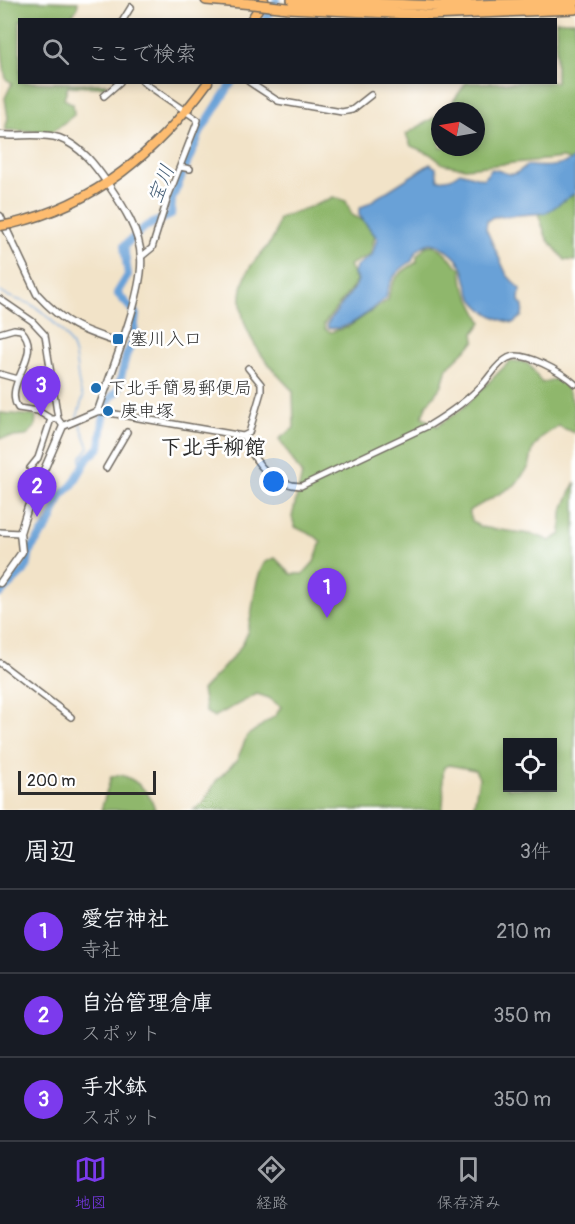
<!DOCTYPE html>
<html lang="ja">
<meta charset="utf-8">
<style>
body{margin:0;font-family:Pangolin,"Klee One",sans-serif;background:#242831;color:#f1f3f6}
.controls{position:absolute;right:18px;bottom:18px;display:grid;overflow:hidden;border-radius:0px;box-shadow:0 3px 9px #0003}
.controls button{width:54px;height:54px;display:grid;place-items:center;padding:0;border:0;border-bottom:2px solid #363941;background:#171b24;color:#f1f3f6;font:30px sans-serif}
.compass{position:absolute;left:431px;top:102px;width:54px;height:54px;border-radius:50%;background:#171b24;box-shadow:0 3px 9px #0003;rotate:281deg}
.scale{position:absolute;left:18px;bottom:15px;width:138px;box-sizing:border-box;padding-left:6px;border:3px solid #2b2b2b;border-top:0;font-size:16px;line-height:21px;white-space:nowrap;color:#2b2b2b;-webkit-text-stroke:4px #fff;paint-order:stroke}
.you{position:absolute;left:274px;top:482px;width:21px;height:21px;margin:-15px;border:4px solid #fff;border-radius:50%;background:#1a73e8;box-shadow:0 0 0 9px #1a73e833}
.badge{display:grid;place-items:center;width:39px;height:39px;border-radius:50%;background:#7c3aed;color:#fff;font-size:20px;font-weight:700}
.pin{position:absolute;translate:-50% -50px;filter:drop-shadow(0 2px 3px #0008)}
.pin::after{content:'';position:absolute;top:32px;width:21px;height:18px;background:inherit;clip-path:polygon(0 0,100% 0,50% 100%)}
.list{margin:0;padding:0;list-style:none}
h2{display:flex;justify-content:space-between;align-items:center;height:78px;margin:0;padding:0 24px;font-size:26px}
h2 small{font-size:20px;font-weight:400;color:#9ea1a6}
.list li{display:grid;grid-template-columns:39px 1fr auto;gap:18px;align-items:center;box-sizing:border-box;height:84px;padding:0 24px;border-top:2px solid #363941}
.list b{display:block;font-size:22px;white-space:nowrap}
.list p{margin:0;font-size:20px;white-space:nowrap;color:#9ea1a6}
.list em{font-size:20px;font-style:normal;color:#9ea1a6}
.icon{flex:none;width:33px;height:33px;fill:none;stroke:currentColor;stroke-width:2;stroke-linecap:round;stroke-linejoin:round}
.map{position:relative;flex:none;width:575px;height:810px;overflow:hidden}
.search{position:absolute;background:#171b24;box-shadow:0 3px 9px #0003;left:18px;right:18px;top:18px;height:66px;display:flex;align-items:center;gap:15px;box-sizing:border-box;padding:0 21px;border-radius:0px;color:#9ea1a6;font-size:22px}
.sheet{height:330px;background:#171b24}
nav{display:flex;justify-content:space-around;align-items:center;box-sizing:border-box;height:84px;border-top:2px solid #363941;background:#171b24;font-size:16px;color:#9ea1a6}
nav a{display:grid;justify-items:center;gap:3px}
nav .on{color:#7c3aed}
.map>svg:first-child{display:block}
</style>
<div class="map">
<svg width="575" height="810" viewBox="0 0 575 810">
<rect width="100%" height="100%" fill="#fff"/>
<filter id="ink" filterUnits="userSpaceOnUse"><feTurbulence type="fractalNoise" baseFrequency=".0167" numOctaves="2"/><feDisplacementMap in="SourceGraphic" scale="12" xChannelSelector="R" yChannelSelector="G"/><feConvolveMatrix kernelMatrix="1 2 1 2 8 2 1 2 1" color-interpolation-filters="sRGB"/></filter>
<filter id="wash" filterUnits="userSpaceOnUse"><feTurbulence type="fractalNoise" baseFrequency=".008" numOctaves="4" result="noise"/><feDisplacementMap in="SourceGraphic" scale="24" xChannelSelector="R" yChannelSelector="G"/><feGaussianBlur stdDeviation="1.35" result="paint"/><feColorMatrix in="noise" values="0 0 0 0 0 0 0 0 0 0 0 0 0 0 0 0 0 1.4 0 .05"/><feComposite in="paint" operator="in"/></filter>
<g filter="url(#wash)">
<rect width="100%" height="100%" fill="#f2e3c8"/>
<path fill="#8fb76c" stroke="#5d714c" stroke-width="1.5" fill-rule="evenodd" d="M 0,0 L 78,2 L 77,9 L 69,19 L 20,20 L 20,82 L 106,84 L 105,87 L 68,86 L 64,99 L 73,104 L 74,115 L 52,132 L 5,130 L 8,118 L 5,98 L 12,83 L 6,79 C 1,53 0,28 0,0 Z
M 556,21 L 575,21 L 575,162 L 563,158 L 465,168 L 443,164 L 430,154 L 411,146 L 406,134 L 440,114 L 440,147 L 476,147 L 476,111 L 446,111 L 466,83 L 556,82 Z
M 575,186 L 575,261 L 565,260 L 547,239 L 537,210 Z
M 333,197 L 346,201 L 352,215 L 362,220 L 375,235 L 370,255 L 349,265 L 356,280 L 353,287 L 324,324 L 325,329 L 331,332 L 348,327 L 388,300 C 391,279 399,273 417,262 L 417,256 L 426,246 L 433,245 L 441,249 L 461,269 L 463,284 L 482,322 L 474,333 L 475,341 L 447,368 L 442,385 L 426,406 L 422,417 L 437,426 L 462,409 L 510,361 C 535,360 530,370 542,383 L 559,378 C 575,397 575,407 575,433 L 558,426 L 542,437 L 533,449 L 529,467 L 515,485 L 469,511 L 472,521 L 480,527 L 536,535 L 550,541 L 561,534 L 562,512 L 575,482 L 575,810 L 473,810 L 479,778 L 475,770 L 449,765 L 444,767 C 441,782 446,795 442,810 L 193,810 L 204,802 L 216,781 L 237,760 L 247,736 L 276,715 L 281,707 L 269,698 L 257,694 L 214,717 L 206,712 L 202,690 C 214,677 238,655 245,639 C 255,614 251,585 265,562 L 275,558 L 291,574 L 303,574 L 314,562 L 321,542 L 316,537 L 295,527 L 292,517 L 302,475 L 279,439 L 294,428 L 293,391 C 263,361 226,318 247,273 C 252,261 265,251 272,240 C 277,234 276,225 279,218 C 297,210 316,207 333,197 ZM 508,742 L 552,742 L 552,788 L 508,788 Z
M 0,413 L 36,416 L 35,427 L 26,436 L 0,438 Z
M 121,775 C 137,780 151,793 155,810 L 101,810 L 111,777 Z"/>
<path fill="#69a1d7" stroke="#4a6681" stroke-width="1.5" d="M 575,157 L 575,193 L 546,213 L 493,217 L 487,221 L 486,229 L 507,275 L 520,289 L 519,301 L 523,306 L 522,316 L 513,323 C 498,320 484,313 474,300 C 467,290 467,280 463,269 C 459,258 438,240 427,244 C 419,247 414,254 412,261 C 396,272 389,279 386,298 C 371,310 348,332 328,328 L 327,324 L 355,287 L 358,280 L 354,274 L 356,266 L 372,255 L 377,238 L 359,215 L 359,209 L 430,164 L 436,168 L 438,180 L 451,178 L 460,172 L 483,179 L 492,169 C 510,172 509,181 527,165 C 542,168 564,167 575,157 Z"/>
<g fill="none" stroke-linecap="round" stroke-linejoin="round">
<path stroke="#69a1d7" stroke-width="1.5" d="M 0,292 C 13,300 19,299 30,304 C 44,311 70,336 74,352 C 78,367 76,382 83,397 L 77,417
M 79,421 L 89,447 L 81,458 L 81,468"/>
<path stroke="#69a1d7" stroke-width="8" d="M 265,20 L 277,0
M 0,594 L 24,571 L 28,564 L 30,550 L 50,523 L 61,496 L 73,484 L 88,458 L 100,447 L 105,404 L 118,390 L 126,356 L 133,341 L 136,314 L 117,293 L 128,275 L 124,246 L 145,227 L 171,215 L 172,199 L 202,129 L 232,82"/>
</g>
</g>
<g filter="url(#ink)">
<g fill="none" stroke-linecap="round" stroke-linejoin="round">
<g stroke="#716b62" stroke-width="8">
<path id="minor" d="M 123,20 L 131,7
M 249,82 L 278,101 L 342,112 L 352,110 L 371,95
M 104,96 L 120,82
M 180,167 L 190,169
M 141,257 L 152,248 L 168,197 L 198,120 L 143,82
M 0,299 L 32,321 L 45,335 L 58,419
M 0,333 L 14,329 L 21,330 C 45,355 2,383 18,408 L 38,411 L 51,419 L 58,419 L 63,426
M 0,374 L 18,379
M 98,411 L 243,436
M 243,436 C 254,462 271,485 301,486 L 430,425 C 448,414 467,401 482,385 C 491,376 496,364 508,358 C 523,349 563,373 575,384
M 243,436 L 249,433 L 261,392 L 261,384 L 248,368
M 30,468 L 38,458 L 51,419
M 106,468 L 127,432
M 0,532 L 20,533
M 0,663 L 71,717"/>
</g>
<g stroke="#716b62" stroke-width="9">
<path id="tertiary" d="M 0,135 C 19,137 40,132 59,138 C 81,146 95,165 108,184 C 123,206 140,231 141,258 C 144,293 110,374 98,411 L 63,426 L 28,507 L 20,533 L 22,552 L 0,583
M 0,216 L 37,294 C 65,325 81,330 120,343"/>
</g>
<g stroke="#716b62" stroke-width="11">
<path id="primary" d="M 251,20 L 264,0
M 11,224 C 96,204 157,152 208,82"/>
</g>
<g stroke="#716b62" stroke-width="12">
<path id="motorway" d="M 206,0 L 253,4
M 292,0 L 438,6 L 575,2
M 287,8 L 430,15 L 575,9"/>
</g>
<use href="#minor" stroke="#fff" stroke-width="5"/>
<use href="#tertiary" stroke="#fff" stroke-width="6"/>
<use href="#primary" stroke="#fdbc70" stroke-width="8"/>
<use href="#motorway" stroke="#fdbc70" stroke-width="9"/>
<g stroke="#716b62" stroke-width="11" stroke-linecap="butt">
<path id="primary-bridge" d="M 0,226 L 11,224"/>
</g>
<g stroke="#716b62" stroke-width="12" stroke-linecap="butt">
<path id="motorway-bridge" d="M 253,4 L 287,8"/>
</g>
<use href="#primary-bridge" stroke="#fdbc70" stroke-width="8"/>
<use href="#motorway-bridge" stroke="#fdbc70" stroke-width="9"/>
</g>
</g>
<g fill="#1f6fb2" stroke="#fff" stroke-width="2">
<rect x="112" y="333" width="12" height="12" rx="3"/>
<circle cx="96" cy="388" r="6"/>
<circle cx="108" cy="411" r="6"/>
</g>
<g text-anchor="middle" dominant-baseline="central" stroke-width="5" stroke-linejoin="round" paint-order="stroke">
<g font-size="18" fill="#2b2b2b" stroke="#fff" text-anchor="start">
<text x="130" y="339">塞川入口</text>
<text x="108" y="388">下北手簡易郵便局</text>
<text x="120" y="411">庚申塚</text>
</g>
<g font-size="20" font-style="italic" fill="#476078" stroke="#fff">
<text transform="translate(161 184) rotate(-68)">宝川</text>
</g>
<g font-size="21" font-weight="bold" fill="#2b2b2b" stroke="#fff">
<text x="213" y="447">下北手柳館</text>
</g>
</g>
</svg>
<div class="controls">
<button><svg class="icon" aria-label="locate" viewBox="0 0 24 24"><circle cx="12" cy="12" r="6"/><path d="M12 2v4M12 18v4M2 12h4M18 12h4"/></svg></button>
</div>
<svg class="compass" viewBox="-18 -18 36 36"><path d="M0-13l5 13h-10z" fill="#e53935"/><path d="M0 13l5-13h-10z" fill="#9ea1a6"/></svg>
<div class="scale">200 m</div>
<div class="you"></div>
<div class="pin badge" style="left:327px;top:618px">1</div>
<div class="pin badge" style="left:37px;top:517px">2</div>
<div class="pin badge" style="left:41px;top:416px">3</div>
<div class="search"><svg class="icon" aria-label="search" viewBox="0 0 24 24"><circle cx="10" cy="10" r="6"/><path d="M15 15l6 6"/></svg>ここで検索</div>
</div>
<section class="sheet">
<h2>周辺<small>3件</small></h2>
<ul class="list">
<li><span class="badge">1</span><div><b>愛宕神社</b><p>寺社</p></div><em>210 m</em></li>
<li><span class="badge">2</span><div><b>自治管理倉庫</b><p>スポット</p></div><em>350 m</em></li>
<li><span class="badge">3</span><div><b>手水鉢</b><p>スポット</p></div><em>350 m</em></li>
</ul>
</section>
<nav>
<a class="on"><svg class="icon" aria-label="map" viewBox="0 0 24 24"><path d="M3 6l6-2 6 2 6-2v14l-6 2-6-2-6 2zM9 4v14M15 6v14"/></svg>地図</a>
<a><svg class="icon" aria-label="directions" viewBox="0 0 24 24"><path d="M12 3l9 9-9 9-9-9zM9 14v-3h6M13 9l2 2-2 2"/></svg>経路</a>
<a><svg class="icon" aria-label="saved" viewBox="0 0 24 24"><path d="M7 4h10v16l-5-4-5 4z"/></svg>保存済み</a>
</nav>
